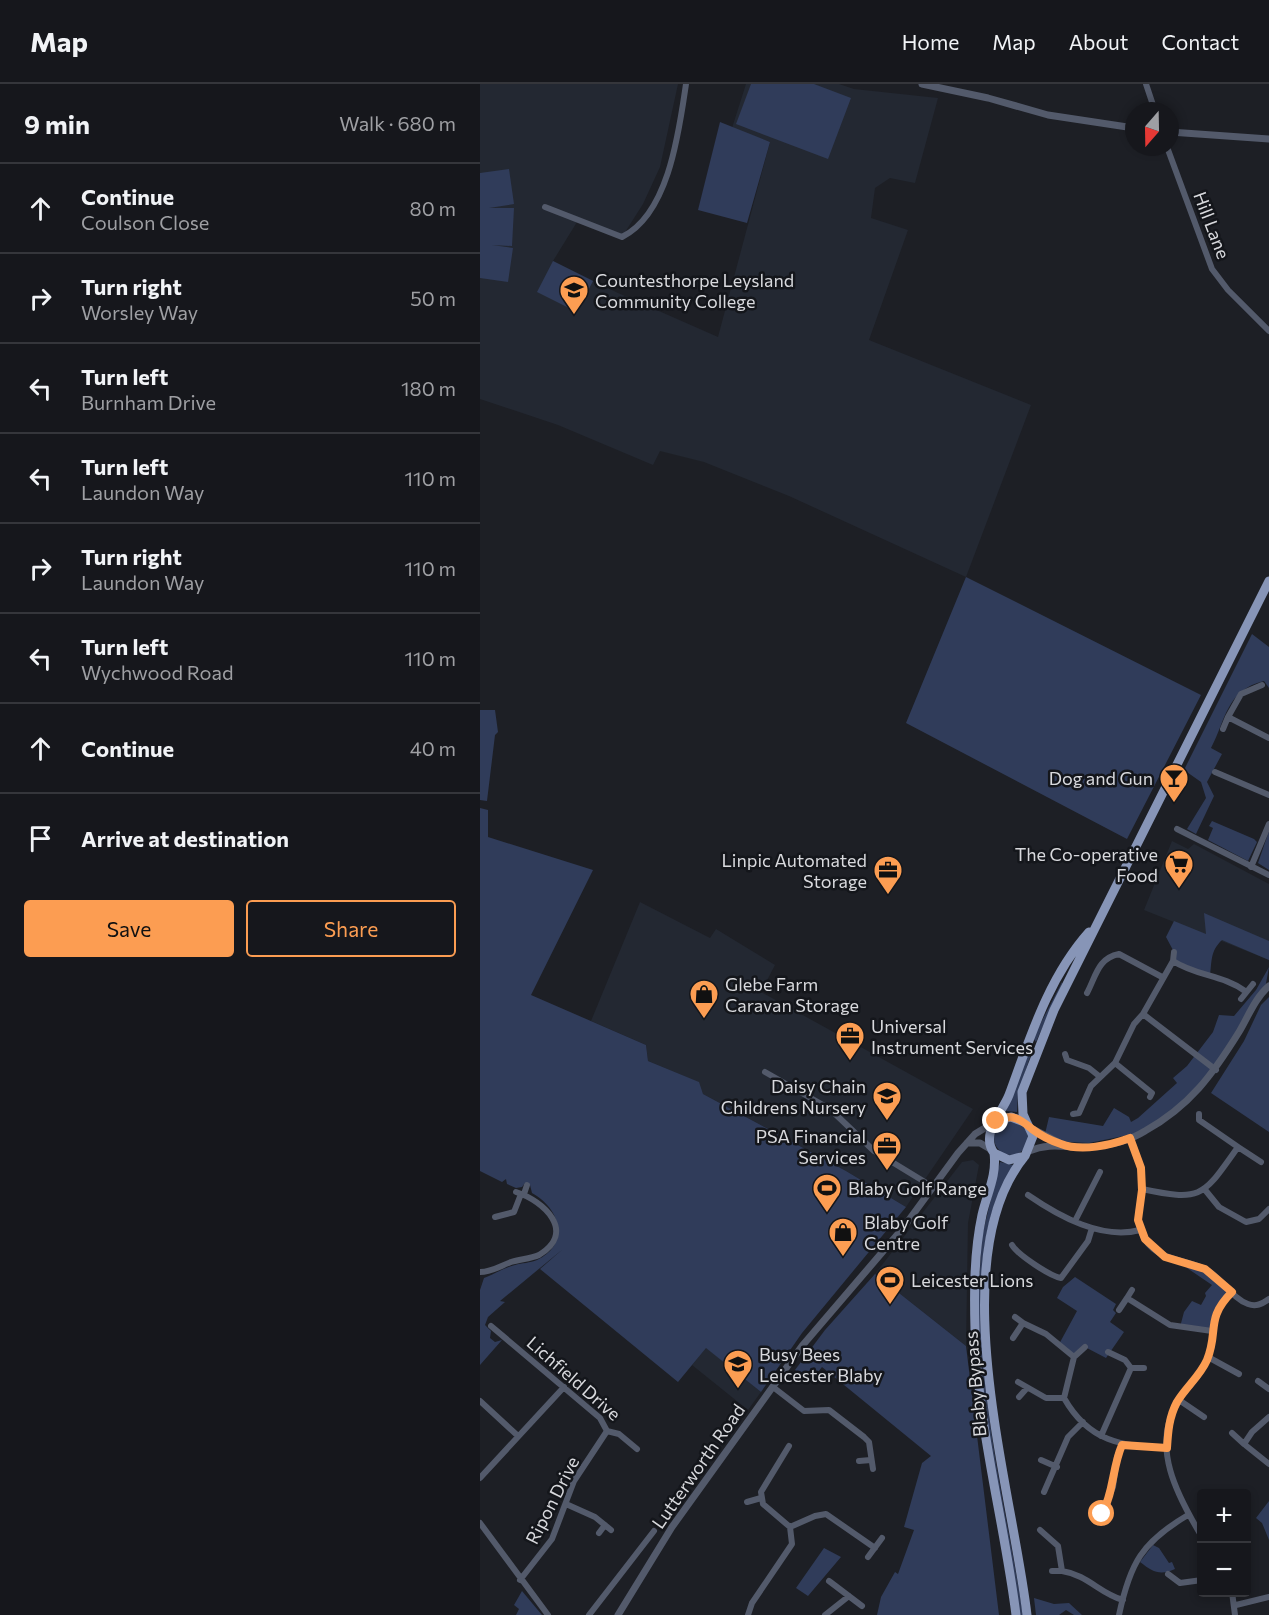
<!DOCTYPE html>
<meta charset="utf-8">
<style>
body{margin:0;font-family:Commissioner,sans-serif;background:#232429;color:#f1f3f6}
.controls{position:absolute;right:18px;bottom:18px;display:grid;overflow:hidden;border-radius:6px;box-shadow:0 3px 9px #0003}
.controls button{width:54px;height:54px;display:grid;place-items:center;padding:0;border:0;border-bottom:2px solid #35363b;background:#16171c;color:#f1f3f6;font:30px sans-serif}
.compass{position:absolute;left:645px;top:18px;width:54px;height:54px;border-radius:50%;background:#16171c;box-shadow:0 3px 9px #0003;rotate:200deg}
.stop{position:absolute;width:18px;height:18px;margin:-14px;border:4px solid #fc9d52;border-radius:50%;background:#fff}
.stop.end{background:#fc9d52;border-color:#fff;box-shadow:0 2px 6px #0008}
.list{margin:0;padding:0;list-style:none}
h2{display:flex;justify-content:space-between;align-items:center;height:78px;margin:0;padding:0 24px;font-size:26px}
h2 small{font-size:20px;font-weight:400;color:#9e9fa3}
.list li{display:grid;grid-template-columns:39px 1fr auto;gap:18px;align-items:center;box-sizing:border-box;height:90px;padding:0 24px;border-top:2px solid #35363b}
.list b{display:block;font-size:22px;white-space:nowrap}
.list p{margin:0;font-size:20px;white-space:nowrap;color:#9e9fa3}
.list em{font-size:20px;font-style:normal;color:#9e9fa3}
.actions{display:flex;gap:12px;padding:18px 24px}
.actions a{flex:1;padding:14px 0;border:2px solid #fc9d52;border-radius:6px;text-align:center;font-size:21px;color:#fc9d52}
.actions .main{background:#fc9d52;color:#111}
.icon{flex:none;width:33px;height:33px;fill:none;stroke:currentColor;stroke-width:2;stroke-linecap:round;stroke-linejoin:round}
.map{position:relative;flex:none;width:789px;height:1531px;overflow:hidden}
header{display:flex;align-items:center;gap:36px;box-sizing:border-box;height:84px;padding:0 30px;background:#16171c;border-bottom:2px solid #35363b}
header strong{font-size:28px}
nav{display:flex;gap:33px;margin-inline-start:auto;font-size:21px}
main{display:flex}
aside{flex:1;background:#16171c}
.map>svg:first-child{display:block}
</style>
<header>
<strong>Map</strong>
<nav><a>Home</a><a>Map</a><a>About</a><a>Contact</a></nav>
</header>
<main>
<aside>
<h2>9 min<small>Walk · 680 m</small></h2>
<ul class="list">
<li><svg class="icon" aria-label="ahead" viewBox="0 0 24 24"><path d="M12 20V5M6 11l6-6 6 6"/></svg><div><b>Continue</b><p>Coulson Close</p></div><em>80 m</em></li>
<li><svg class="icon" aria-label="right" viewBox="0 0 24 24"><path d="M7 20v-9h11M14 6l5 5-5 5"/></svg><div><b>Turn right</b><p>Worsley Way</p></div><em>50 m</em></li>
<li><svg class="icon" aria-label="left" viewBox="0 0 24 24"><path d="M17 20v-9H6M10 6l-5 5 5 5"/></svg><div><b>Turn left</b><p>Burnham Drive</p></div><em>180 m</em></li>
<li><svg class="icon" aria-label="left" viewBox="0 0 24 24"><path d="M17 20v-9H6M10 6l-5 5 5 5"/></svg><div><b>Turn left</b><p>Laundon Way</p></div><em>110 m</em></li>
<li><svg class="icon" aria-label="right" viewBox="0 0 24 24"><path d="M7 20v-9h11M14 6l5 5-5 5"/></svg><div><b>Turn right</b><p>Laundon Way</p></div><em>110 m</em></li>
<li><svg class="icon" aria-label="left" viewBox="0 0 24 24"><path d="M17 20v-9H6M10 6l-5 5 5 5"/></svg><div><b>Turn left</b><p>Wychwood Road</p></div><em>110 m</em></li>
<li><svg class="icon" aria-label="ahead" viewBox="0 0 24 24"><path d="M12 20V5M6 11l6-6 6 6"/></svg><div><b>Continue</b></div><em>40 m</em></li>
<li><svg class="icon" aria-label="arrive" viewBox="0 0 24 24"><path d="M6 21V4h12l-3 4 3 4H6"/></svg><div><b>Arrive at destination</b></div></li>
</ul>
<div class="actions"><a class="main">Save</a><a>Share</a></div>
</aside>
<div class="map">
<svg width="789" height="1531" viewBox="0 0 789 1531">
<rect width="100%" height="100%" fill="#1d1f25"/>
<path fill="#232832" d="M 0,0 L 198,0 L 180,83 L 163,120 L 142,153 L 97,138 L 73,177 L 138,209 L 238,253 L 290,58 L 252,44 L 266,0 L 359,0 L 374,5 L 458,14 L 435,99 L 410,94 L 395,104 L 391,134 L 428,146 L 389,256 L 551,321 L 486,493 L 309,412 L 224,378 L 180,367 L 173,381 L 78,341 L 0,315 Z
M 692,757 L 708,765 L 714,760 L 789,800 L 789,876 L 664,826 Z
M 160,818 L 230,854 L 236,845 L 295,881 L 281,908 L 493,1025 L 426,1123 L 366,1087 L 223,1010 L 218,998 L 168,977 L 166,961 L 111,937 Z
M 493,1076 L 499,1081 L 488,1139 L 486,1262 L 395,1190 L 482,1078 Z
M 226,1263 L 281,1308 L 268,1326 L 212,1281 Z"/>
<path fill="#303c5a" d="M 271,0 L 334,0 L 371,14 L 348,75 L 256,40 Z
M 240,38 L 290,58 L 267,139 L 218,126 Z
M 29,85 L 34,120 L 9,124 L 34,124 L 32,162 L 12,161 L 33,164 L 28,198 L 0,194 L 0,89 Z
M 73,177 L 113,197 L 97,228 L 57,208 Z
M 486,493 L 721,611 L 647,755 L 426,639 Z
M 772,550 L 789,563 L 789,604 L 784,597 C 746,606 746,636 731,664 L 742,670 L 727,698 L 734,712 L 716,750 L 707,745 L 726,714 L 721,698 L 704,686 Z
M 0,626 L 15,626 L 18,648 L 15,651 L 7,717 L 0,716 Z
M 0,724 L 8,726 L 8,753 L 113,786 L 51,911 L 166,961 L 168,977 L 219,998 L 223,1010 L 366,1087 L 426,1123 L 322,1249 L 281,1308 L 226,1264 L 198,1298 L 60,1185 L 83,1165 L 20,1217 L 25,1218 L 8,1233 L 5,1241 L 11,1247 L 10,1254 L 15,1258 L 22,1256 L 0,1281 L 0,1206 L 4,1194 C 14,1190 24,1184 35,1181 C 42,1179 50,1179 57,1176 C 91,1160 80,1124 52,1109 L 50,1101 L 45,1099 L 42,1103 L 36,1104 L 27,1100 L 26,1095 L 22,1098 L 0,1087 Z
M 732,737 L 774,755 L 777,758 L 768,777 L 728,756 L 733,744 L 729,742 Z
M 789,747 L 789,786 L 778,779 Z
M 724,829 L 789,857 L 789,876 L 742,856 C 730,867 732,878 730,891 L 693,877 L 694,868 L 686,853 L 694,837 L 726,850 Z
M 789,883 L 785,905 L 725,1000 L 663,1048 L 609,1059 L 588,1058 L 582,1061 L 565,1050 L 569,1033 L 623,1042 L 634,1024 L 649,1033 L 651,1038 L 658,1034 L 697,999 L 693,994 L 707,982 L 733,948 L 739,931 L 754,932 L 776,906 Z
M 582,898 L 582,900 L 556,958 L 553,954 Z
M 789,913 L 789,1048 L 731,1009 L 764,957 L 781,921 Z
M 550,960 L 553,964 L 538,1010 L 537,1028 L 526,1027 Z
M514 1054a17 17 0 1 1 34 0a17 17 0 1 1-34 0Z
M 520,1078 L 534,1081 C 462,1183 526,1413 543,1531 L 540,1531 L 509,1357 L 500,1274 L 498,1217 L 502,1152 Z
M 705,1179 L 725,1185 L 752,1208 L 743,1217 L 732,1247 L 700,1243 L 704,1228 L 712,1217 L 721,1221 L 726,1212 L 725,1209 L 732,1201 L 707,1184 Z
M 395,1190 L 486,1262 L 519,1531 L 397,1531 L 401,1513 L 415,1488 L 418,1490 L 434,1446 L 424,1443 L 442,1379 L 451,1372 L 342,1283 L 330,1298 L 315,1286 L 345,1246 Z
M 595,1193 L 636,1220 L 633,1226 L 636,1229 L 630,1238 L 644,1248 L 626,1274 L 605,1263 L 594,1273 L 578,1262 L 597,1227 L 577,1214 L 583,1203 Z
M 789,1417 L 789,1456 L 782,1439 L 776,1434 Z
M 673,1461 L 679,1464 L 689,1479 L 692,1478 L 695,1485 C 680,1492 673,1488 660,1478 Z
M 344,1464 L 361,1473 L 328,1512 L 316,1504 Z
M 42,1507 L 62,1531 L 36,1531 L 39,1525 L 34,1521 Z
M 554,1514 L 574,1520 L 589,1519 L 602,1531 L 594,1531 L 586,1526 L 579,1531 L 556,1531 Z"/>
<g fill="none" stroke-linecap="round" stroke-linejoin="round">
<path stroke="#535a6b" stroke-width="6" d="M 666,0 L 675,27
M 687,63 L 732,185 L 748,206 L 789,247
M 65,123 L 142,153 C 189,130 199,47 206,0
M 782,601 L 761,610 L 748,633 L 789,654
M 743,645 L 748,633
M 735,688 L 789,711
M 697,745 L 789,791
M 771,783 L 789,740
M 693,877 C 716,892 743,891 765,907
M 607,909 C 616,892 618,874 639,870 L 682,893
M 761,915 L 773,900
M 663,930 L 736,986
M 585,970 L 587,976 L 609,984 L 619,992
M 635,979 L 672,1009 L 670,1013
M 285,988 L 350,1025 L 394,1067 L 453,1103
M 593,1030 L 599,1029 L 611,1002 L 635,979 L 654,940 L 663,930 L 693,877 L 694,868
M 650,1054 C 657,1070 662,1084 662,1102 C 662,1118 654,1132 661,1148 C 674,1178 701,1173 725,1185 C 742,1193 751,1214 768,1220 C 776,1223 782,1220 789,1215
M 758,1063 L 781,1078
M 662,1105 C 723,1118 723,1112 758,1063 L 719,1036 L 719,1030
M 726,1107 L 739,1123 L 766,1138 L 779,1135 L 789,1125
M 44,1110 L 47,1101
M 548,1111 C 580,1133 622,1156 660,1146
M 15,1133 L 34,1128 L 41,1110
M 595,1137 L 620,1088
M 532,1161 C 538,1171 570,1192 581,1194 L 608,1157 L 612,1144
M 0,1188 C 12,1188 20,1182 31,1178 C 40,1175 50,1175 59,1171 C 97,1148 64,1117 36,1108
M 647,1214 L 652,1206
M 639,1226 L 647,1214 L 690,1241 L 732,1247
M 535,1233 L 543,1239
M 11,1242 L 120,1334 L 127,1347 L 139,1350 L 157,1365
M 533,1254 L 543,1239 L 566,1250 L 594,1273
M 605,1263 L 594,1273 L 584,1314 C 609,1358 641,1362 687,1364
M 728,1273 L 759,1290
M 651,1284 L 664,1284
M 778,1297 L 789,1305
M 538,1298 L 566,1314 L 584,1314
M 293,1303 L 324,1327 L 349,1326 L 384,1353 L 389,1358 L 393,1385
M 539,1313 L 547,1304
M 699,1316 L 724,1333
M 0,1317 L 38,1352
M 789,1333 L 772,1348 L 764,1360 L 789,1380
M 752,1349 L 764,1360
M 621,1352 L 651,1284 L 645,1276 L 628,1268
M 561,1376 L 577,1383
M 379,1377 L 391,1376
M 0,1394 L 84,1303
M 564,1408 L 588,1353 L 603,1338
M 267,1418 L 281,1414
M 86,1420 L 115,1433 L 131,1446
M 613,1426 L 622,1430
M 618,1438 L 633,1403 L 637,1373 L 642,1361
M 0,1439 L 68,1531
M 310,1443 L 335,1432 L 346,1430 L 395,1464
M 560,1446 L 578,1462 L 582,1487 C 608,1491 619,1509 643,1516
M 119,1449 L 125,1441
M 722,1453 C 698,1413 669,1361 699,1316 C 708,1302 722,1291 728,1274 C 739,1245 725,1235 752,1208
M 388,1473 L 402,1454
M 572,1487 L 582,1487
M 688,1490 L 700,1499 L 722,1496
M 40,1496 L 72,1455 L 94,1397 L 127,1347
M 349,1497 L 382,1522
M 752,1508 L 755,1531
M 756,1521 L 789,1513
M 109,1531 L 174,1447
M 268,1531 L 272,1519 L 312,1460 L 310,1443 L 283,1420 L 281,1408 L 309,1362
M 345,1531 L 369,1512
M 639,1531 C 650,1479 662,1458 708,1431"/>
<path stroke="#535a6b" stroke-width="7" d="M 442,0 L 508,14 L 568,31 L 654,44
M 690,48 L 789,55
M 551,1044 L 580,1059
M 487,1059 L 500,1059 L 512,1066
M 549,1067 C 570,1058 587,1064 608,1063 C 627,1062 649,1057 665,1047 C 710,1022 733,990 759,948 C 768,933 775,914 789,902
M 138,1531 L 192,1443 L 322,1262 L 423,1144 L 478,1069 L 495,1050 L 513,1039"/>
<path stroke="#8795b7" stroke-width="9" d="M 516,1037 L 531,1033 L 547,1039 L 553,1052 L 545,1072 L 529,1076 L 514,1069 C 500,1050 522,1029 529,1011 C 550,954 568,894 609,848
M 547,1039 L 543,1030 L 542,1008 L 574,926 L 789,497
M 514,1069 C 517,1092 507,1109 502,1131 C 494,1168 494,1208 495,1245 C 497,1342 524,1435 536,1531
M 545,1072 C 460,1175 533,1408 547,1531"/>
</g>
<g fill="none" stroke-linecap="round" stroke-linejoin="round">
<path stroke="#fc9d52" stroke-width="8" d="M 516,1037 C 533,1029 540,1035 552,1045 C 560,1051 572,1057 581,1060 C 602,1068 631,1061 650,1054 L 661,1084 L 662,1106 L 658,1136 L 665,1155 L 685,1173 L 725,1185 L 752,1208 C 725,1235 739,1247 727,1276 C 720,1292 706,1303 697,1318 C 689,1333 688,1348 687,1364 L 642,1361 C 632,1384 634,1408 622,1430"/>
</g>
<defs>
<g id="school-pin" transform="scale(1.5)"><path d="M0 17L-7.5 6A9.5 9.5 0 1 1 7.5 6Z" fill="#fc9d52" stroke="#14161b"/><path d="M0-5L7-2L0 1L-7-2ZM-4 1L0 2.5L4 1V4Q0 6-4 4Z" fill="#111"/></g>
<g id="bar-pin" transform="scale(1.5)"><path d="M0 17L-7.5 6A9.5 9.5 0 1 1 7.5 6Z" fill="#fc9d52" stroke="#14161b"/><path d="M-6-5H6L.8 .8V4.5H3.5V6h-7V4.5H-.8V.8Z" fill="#111"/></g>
<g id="supermarket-pin" transform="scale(1.5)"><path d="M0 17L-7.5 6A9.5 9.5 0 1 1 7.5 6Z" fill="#fc9d52" stroke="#14161b"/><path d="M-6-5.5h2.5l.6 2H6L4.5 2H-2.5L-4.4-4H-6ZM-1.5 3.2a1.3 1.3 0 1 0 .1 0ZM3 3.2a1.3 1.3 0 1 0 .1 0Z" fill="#111"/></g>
<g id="office-pin" transform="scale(1.5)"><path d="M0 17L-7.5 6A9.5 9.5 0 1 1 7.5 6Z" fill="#fc9d52" stroke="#14161b"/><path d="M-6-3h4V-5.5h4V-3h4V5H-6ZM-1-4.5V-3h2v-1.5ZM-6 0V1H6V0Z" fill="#111"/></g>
<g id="shop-pin" transform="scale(1.5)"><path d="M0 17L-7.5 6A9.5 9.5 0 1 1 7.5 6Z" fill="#fc9d52" stroke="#14161b"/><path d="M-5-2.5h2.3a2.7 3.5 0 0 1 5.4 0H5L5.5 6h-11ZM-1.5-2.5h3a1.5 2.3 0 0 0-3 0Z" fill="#111"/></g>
<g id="stadium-pin" transform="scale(1.5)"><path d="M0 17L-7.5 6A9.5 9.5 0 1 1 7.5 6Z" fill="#fc9d52" stroke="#14161b"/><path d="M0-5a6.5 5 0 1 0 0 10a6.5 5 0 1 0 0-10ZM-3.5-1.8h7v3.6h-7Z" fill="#111"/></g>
</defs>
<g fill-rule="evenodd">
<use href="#school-pin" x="94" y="206"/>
<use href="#bar-pin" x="694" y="694"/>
<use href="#supermarket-pin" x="699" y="780"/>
<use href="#office-pin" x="408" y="786"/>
<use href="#shop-pin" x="224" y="910"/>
<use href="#office-pin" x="370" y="952"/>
<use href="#school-pin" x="407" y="1012"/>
<use href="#office-pin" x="407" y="1062"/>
<use href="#stadium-pin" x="347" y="1104"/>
<use href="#shop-pin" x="363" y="1148"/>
<use href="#stadium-pin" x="410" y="1196"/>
<use href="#school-pin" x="258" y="1280"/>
</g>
<g text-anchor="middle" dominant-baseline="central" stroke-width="5" stroke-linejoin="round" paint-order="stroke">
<g font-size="18" fill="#d8d9dd" stroke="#14161b">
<text transform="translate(732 141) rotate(69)">Hill Lane</text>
<text transform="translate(94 1294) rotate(41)">Lichfield Drive</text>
<text transform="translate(495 1300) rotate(-95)">Blaby Bypass</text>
<text transform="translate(218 1382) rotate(-55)">Lutterworth Road</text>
<text transform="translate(72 1416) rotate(-63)">Ripon Drive</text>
</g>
<g font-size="18" fill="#d8d9dd" stroke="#14161b" text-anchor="start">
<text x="115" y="196">Countesthorpe Leysland<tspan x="115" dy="21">Community College</tspan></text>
<text x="673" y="694" text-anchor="end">Dog and Gun</text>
<text x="678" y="770" text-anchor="end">The Co-operative<tspan x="678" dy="21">Food</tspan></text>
<text x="387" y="776" text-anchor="end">Linpic Automated<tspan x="387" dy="21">Storage</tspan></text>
<text x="245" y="900">Glebe Farm<tspan x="245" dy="21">Caravan Storage</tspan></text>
<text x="391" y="942">Universal<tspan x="391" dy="21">Instrument Services</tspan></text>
<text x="386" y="1002" text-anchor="end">Daisy Chain<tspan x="386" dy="21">Childrens Nursery</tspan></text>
<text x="386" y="1052" text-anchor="end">PSA Financial<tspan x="386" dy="21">Services</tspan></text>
<text x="368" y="1104">Blaby Golf Range</text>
<text x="384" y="1138">Blaby Golf<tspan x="384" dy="21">Centre</tspan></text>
<text x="431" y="1196">Leicester Lions</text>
<text x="279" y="1270">Busy Bees<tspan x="279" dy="21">Leicester Blaby</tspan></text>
</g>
</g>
</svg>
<div class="controls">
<button>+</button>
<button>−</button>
</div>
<svg class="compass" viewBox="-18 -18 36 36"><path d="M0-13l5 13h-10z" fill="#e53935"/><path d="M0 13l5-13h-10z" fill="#9e9fa3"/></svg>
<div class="stop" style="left:622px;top:1430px"></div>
<div class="stop end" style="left:516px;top:1037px"></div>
</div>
</main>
